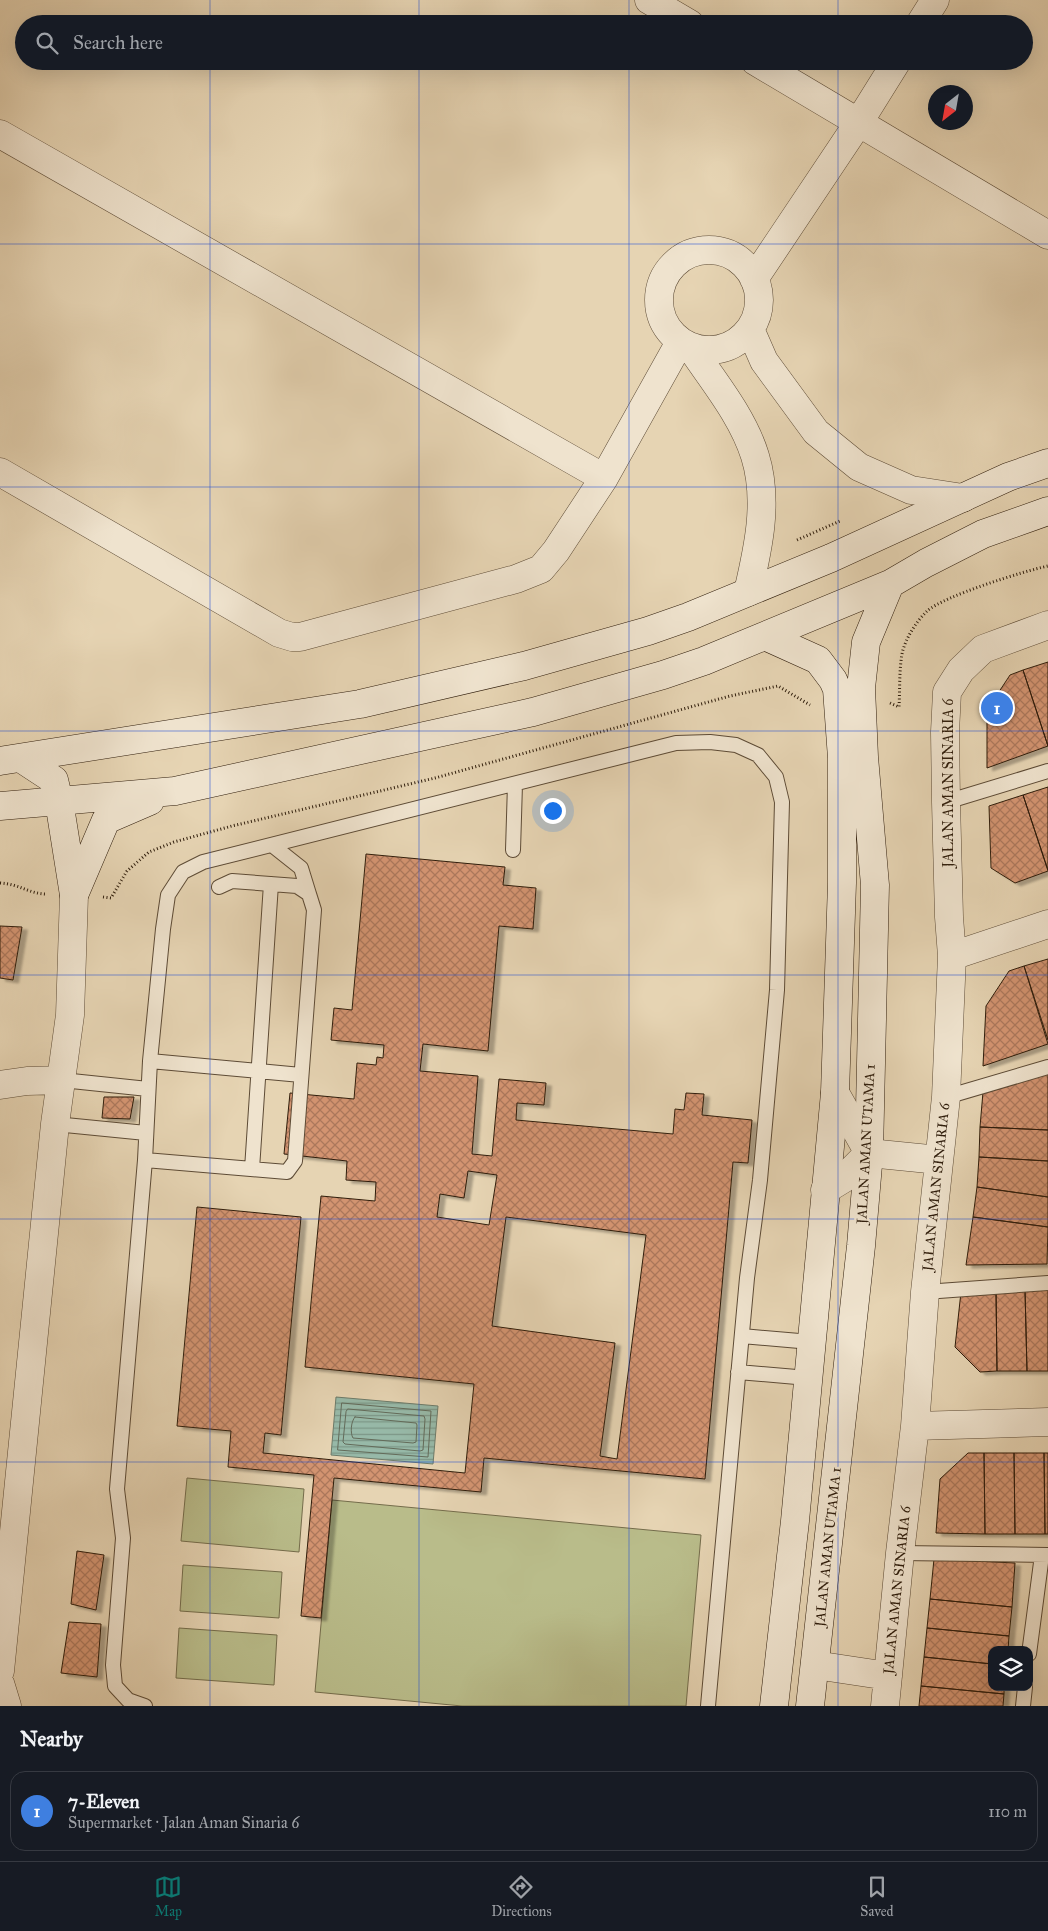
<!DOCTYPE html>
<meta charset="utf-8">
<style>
body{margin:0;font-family:"IM FELL Great Primer",serif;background:#242831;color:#f1f3f6}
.controls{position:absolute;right:15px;bottom:15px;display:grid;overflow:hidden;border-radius:10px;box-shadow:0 5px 20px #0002}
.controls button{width:45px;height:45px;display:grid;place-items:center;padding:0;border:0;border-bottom:1px solid #363941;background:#171b24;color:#f1f3f6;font:25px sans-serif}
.compass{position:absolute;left:928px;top:85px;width:45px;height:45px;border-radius:50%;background:#171b24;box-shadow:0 5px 20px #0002;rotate:211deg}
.you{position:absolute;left:552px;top:810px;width:18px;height:18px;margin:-12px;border:4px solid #fff;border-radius:50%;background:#1a73e8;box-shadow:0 0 0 8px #1a73e833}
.badge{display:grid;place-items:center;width:32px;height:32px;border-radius:50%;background:#0f766e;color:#fff;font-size:16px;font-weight:700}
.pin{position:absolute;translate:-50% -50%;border:2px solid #fff;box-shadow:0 1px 5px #0006}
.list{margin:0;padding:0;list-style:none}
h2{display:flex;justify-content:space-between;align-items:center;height:65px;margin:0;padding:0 20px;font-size:21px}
h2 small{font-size:16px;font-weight:400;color:#9ea1a6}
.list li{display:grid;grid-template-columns:32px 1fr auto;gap:15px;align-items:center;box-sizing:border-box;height:80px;margin:0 10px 10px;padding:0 10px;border:1px solid #363941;border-radius:15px}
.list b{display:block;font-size:19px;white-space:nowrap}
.list p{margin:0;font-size:16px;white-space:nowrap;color:#9ea1a6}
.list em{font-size:16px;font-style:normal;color:#9ea1a6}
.icon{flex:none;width:28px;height:28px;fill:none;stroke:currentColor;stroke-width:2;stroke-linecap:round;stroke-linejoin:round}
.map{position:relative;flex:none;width:1048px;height:1706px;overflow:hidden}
.search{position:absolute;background:#171b24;box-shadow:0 5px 20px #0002;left:15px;right:15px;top:15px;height:55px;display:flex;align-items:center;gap:12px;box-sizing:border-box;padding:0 18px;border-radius:28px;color:#9ea1a6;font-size:19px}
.sheet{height:155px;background:#171b24}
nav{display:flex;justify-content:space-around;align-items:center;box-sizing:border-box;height:70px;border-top:1px solid #363941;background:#171b24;font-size:14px;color:#9ea1a6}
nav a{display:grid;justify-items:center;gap:2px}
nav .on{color:#0f766e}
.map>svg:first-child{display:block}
</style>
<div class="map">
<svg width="1048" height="1706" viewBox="0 0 1048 1706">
<defs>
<pattern id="water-rules" width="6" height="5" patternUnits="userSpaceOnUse" patternTransform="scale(1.25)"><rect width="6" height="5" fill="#97b9a8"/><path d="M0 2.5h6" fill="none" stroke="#7c9687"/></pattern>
<pattern id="building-cross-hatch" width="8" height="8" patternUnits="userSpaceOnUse" patternTransform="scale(1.25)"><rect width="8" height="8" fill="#d39471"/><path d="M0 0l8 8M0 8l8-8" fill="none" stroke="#ac785b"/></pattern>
<filter id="shadow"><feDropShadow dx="5.5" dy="3" stdDeviation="1" flood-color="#0004"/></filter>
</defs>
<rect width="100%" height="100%" fill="#e6d4b3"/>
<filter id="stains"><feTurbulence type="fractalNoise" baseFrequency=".004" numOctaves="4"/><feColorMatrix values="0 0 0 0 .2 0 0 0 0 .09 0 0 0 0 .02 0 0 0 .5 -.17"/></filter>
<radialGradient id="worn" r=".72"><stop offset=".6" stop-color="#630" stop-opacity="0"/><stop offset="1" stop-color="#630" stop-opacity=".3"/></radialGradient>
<path fill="#b9bc8a" stroke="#746c4b" d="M 187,1478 L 304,1489 L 299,1552 L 181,1541 Z
M 332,1500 L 701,1535 L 686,1706 L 462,1706 L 315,1692 Z
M 183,1565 L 282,1572 L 279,1618 L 180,1611 Z
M 179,1628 L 277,1635 L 274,1685 L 176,1678 Z"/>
<path fill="url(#water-rules)" stroke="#6d7b6a" d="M 336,1397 L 438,1406 L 433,1464 L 331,1455 Z"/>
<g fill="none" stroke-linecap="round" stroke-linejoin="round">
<path stroke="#636b5a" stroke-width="1" d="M 342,1403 L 431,1411 L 428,1457 L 338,1450 Z
M 348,1409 L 424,1416 L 425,1419 L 423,1450 L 420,1451 L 345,1444 L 343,1442 L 346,1412 Z
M 355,1417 L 416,1423 L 417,1425 L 416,1442 L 413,1443 L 353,1438 C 350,1433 351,1421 355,1417 Z"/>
</g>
<path fill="url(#building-cross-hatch)" stroke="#2f1d0c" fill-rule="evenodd" filter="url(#shadow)" d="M 1048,662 L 1048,746 L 1023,670 Z
M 1023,670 L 1048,746 L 987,768 L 987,710 L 1010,675 Z
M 1048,787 L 1048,870 L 1023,795 Z
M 1023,795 L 1048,871 L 1015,883 L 991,868 L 989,806 Z
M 366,854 L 505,867 L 503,885 L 536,888 L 533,929 L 499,926 L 488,1051 L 423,1044 L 420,1071 L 478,1076 L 472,1154 L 492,1156 L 499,1079 L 546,1083 L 544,1105 L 517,1103 L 516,1120 L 673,1134 L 675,1109 L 684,1110 L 686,1093 L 704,1094 L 702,1115 L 752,1120 L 748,1163 L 733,1162 L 705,1479 L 484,1458 L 481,1492 L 334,1478 L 321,1618 L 301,1616 L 314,1475 L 228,1467 L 231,1431 L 177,1426 L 197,1207 L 301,1217 L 281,1435 L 265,1433 L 263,1453 L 465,1473 L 474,1384 L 305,1367 L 321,1196 L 375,1201 L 376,1182 L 346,1180 L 347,1161 L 284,1154 L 290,1093 L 354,1099 L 357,1063 L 376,1065 L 377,1057 L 383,1058 L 384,1045 L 331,1040 L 334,1008 L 352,1010 ZM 468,1171 L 497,1175 L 489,1225 L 437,1217 L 440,1194 L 464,1198 ZM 506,1217 L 646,1235 L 617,1459 L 600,1456 L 615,1343 L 492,1326 Z
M 0,926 L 22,927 L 13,980 L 0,978 Z
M 1048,959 L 1048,1040 L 1024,966 Z
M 1024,966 L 1048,1044 L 983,1066 L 986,1006 L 1009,971 Z
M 1048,1071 L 1048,1130 L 980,1127 L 983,1092 Z
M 104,1097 L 134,1097 L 130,1119 L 102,1118 Z
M 980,1127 L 1048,1130 L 1048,1161 L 979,1157 Z
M 979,1157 L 1048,1161 L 1048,1197 L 977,1187 Z
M 977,1187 L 1048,1197 L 1048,1227 L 973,1217 Z
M 973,1217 L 1048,1227 L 1047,1264 L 966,1265 Z
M 996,1290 L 1025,1290 L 1027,1371 L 997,1371 Z
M 996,1290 L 997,1371 L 980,1372 L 955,1347 L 961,1292 Z
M 1025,1290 L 1048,1290 L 1048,1371 L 1027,1371 Z
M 968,1453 L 984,1453 L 985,1534 L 936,1533 L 940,1479 Z
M 984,1453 L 1014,1453 L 1015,1534 L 985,1534 Z
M 1014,1453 L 1044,1453 L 1045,1534 L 1015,1534 Z
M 1044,1453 L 1048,1453 L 1048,1534 L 1045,1534 Z
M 77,1551 L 104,1555 L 96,1610 L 71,1604 Z
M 934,1559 L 1015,1563 L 1012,1607 L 930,1599 Z
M 930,1599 L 1012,1607 L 1009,1636 L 927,1628 Z
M 69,1622 L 101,1624 L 97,1677 L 61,1673 Z
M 927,1628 L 1009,1636 L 1008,1650 L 992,1650 L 992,1664 L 924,1657 Z
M 924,1657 L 992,1664 L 992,1687 L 1004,1687 L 1004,1694 L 921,1686 Z
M 921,1686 L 1004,1694 L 1003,1706 L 919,1706 Z"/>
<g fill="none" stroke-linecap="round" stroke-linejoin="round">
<g stroke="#5d4b36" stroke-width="16">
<path id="lane" d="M 946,802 L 1048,771
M 272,845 L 301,868 L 309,894
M 513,850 L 515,784
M 150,1061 L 301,1075
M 62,1080 L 148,1089
M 946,1097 L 1048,1067
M 55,1124 L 146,1133
M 145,1160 L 287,1172 L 295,1161 L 314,910 L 309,894 L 297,886 L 232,881 L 219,887
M 252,1169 L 271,884
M 925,1292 L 1048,1283
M 742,1336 L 811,1342
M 738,1372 L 808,1378
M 900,1553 L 1048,1555
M 1029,1654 L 1042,1555
M 145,1706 L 128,1700 L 115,1686 L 113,1665 L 123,1538 L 117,1489 L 145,1160 L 150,1061 L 163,929 L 168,895 L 183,872 L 203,862 L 676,743 L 710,742 L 736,745 L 758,755 L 776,777 L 782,802 L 777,990 L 760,1180 L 747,1278 L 708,1706
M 1023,1706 L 1025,1687"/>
</g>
<g stroke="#5d4b36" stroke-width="29">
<path id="street" d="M 649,0 L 690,24
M 920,24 L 935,0
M 755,61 L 1048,235
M 0,134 L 604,478
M659 300a50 50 0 1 1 100 0a50 50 0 1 1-100 0Z
M 754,279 L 859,122 L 897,61
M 750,329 L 764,361 L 816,432 L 859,467 L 911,490 L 963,498
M 691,348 C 714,382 743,417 755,456 C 769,501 758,549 748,592
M 0,472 L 279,633 L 292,637 L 300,637 L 516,579 L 541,569 L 556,551 L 604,478 L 680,342
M 952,956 L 1048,924
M 0,1085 L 27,1081 L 62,1080
M 869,1153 L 939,1160
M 825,1190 L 843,1179 L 869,1153 L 835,1093
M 915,1426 L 1048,1422
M 815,1665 L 888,1676
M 0,1671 L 55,1124 L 70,1015 L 74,895
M 0,1683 L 7,1706
M 885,1706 L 900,1553 L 915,1426 L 925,1292 L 946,1097 L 952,956 L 949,917 L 946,802 L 945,732 L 947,692 L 961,670 L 983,649 L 1048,625"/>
</g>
<g stroke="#2f1d0c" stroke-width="29">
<path id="secondary" d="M 767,637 L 818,660 L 833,680 L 837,689 L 842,758 L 842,883 L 835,1093 L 795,1521 L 774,1706
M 22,759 L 54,780 L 59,801 L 74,895
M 0,761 L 360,704 L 524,666 L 648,631 L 688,617 L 831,558 L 1008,477 L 1048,463
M 0,806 L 175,791 L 533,712 L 663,675 L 704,661 L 890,584 L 926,563 L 983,534 L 1048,511
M 74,895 L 106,820 L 150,801
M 810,1706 L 861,1246 L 869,1153 L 875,885 L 864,757 L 861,688 L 866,642 L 890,584"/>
</g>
<path stroke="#2f1d0c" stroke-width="3" stroke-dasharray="1 2.5" stroke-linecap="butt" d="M 797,540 L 840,521
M 890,703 L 899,707 C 900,690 899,671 902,654 C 905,639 916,622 927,611 C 944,596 1024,571 1048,566
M 0,883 C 20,884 29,894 47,894
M 103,897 L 111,898 L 127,871 L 149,852 L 174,842 L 232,826 L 435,778 L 730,696 L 778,686 L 810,705"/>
<use href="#lane" stroke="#efe3ce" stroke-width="14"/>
<use href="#street" stroke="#efe3ce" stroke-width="28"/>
<use href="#secondary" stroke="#efe3ce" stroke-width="28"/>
</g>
<path fill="none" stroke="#1d4ed8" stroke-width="1" stroke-opacity="0.55" d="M 210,0 L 210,24M 419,0 L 419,24M 629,0 L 629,24M 838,0 L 838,24M 210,61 L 210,1706M 419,61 L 419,1706M 629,61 L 629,1706M 838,61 L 838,1706M 0,244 L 1048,244M 0,487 L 1048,487M 0,731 L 1048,731M 0,975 L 1048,975M 0,1219 L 1048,1219M 0,1462 L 1048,1462"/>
<g text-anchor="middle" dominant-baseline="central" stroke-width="5" stroke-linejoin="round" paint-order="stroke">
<g font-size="14" fill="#2f1d0c" stroke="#efe3ce">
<text transform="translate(948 783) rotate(-90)">JALAN AMAN SINARIA 6</text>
<text transform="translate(866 1144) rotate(-87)">JALAN AMAN UTAMA 1</text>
<text transform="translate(936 1187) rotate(-84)">JALAN AMAN SINARIA 6</text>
<text transform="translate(828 1547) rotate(-84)">JALAN AMAN UTAMA 1</text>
<text transform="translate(897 1590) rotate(-84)">JALAN AMAN SINARIA 6</text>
</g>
</g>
<rect width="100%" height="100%" filter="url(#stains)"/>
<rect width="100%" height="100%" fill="url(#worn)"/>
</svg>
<div class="controls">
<button><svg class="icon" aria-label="layers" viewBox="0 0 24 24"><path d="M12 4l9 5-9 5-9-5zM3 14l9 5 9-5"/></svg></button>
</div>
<svg class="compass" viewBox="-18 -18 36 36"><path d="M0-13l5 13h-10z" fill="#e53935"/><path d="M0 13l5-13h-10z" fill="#9ea1a6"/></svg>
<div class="you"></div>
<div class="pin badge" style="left:997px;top:708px;background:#3f7fe0">1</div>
<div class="search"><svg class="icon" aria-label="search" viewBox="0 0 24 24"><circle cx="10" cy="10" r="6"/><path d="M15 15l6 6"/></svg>Search here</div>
</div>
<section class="sheet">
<h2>Nearby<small></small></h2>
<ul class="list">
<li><span class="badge" style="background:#3f7fe0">1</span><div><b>7-Eleven</b><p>Supermarket · Jalan Aman Sinaria 6</p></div><em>110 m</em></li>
</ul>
</section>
<nav>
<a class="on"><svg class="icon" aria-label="map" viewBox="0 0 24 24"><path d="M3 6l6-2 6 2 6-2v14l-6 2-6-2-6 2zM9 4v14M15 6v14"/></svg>Map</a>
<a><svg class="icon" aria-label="directions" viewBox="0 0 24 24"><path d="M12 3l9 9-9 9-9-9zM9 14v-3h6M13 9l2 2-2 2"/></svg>Directions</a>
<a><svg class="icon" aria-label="saved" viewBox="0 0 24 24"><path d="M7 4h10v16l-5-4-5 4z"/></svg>Saved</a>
</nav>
